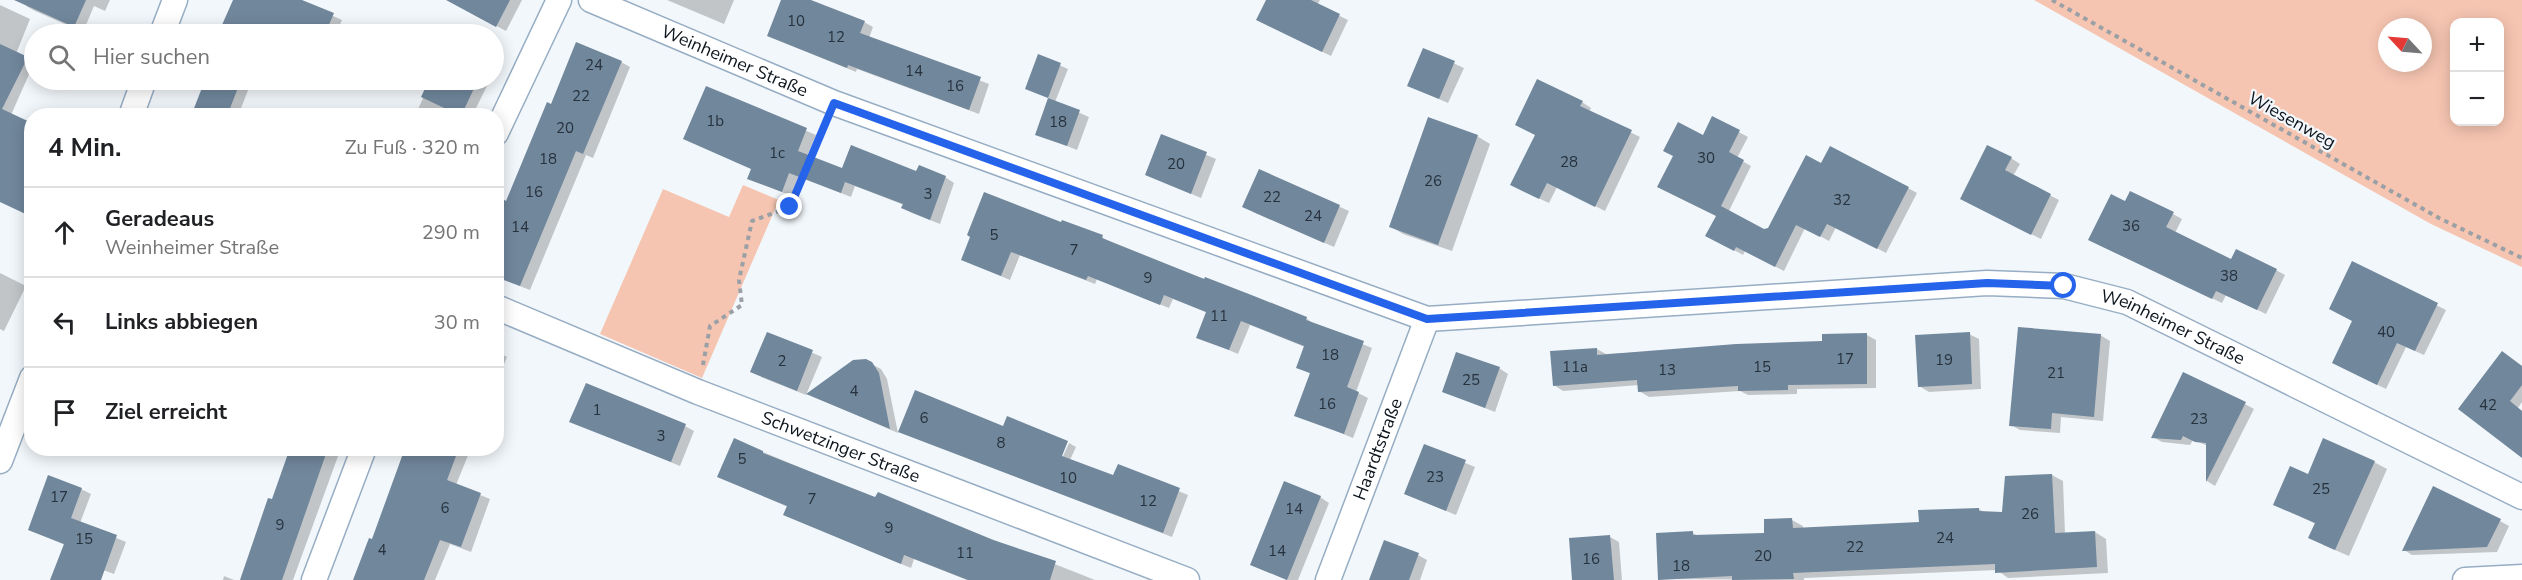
<!DOCTYPE html>
<html lang="de">
<meta charset="utf-8">
<style>
body{margin:0;font-family:"Nunito Sans",sans-serif;background:#f6f6f6;color:#202124}
.controls{position:absolute;right:18px;top:18px;display:grid;overflow:hidden;border-radius:12px;box-shadow:0 3px 15px #0003}
.controls button{width:54px;height:54px;display:grid;place-items:center;padding:0;border:0;border-bottom:2px solid #e0e0e0;background:#fff;color:#202124;font:30px sans-serif}
.compass{position:absolute;left:2378px;top:18px;width:54px;height:54px;border-radius:50%;background:#fff;box-shadow:0 3px 15px #0003;rotate:296deg}
.stop{position:absolute;width:18px;height:18px;margin:-14px;border:4px solid #2563eb;border-radius:50%;background:#fff}
.stop.end{background:#2563eb;border-color:#fff;box-shadow:0 2px 6px #0008}
.list{margin:0;padding:0;list-style:none}
h2{display:flex;justify-content:space-between;align-items:center;height:78px;margin:0;padding:0 24px;font-size:26px}
h2 small{font-size:20px;font-weight:400;color:#757577}
.list li{display:grid;grid-template-columns:39px 1fr auto;gap:18px;align-items:center;box-sizing:border-box;height:90px;padding:0 24px;border-top:2px solid #e0e0e0}
.list b{display:block;font-size:22px;white-space:nowrap}
.list p{margin:0;font-size:20px;white-space:nowrap;color:#757577}
.list em{font-size:20px;font-style:normal;color:#757577}
.icon{flex:none;width:33px;height:33px;fill:none;stroke:currentColor;stroke-width:2;stroke-linecap:round;stroke-linejoin:round}
.map{position:relative;flex:none;width:2522px;height:580px;overflow:hidden}
.search{position:absolute;background:#fff;box-shadow:0 3px 15px #0003;left:24px;top:24px;width:480px;height:66px;display:flex;align-items:center;gap:15px;box-sizing:border-box;padding:0 21px;border-radius:33px;color:#757577;font-size:22px}
.panel{position:absolute;background:#fff;box-shadow:0 3px 15px #0003;left:24px;top:108px;width:480px;height:348px;border-radius:24px}
.map>svg:first-child{display:block}
</style>
<div class="map">
<svg width="2522" height="580" viewBox="0 0 2522 580">
<rect width="100%" height="100%" fill="#f2f7fb"/>
<path fill="#f6c5b1" fill-rule="evenodd" d="M 2034,0 L 2522,0 L 2522,267 L 2431,224 ZM 2454,22 L 2500,22 L 2500,122 L 2454,122 ZM 2387,27 L 2423,27 L 2423,63 L 2387,63 Z
M 743,185 L 779,200 L 702,378 L 600,334 L 663,189 L 729,217 Z"/>
<path fill="#0003" d="M 28,0 L 110,0 L 105,11 L 94,6 L 83,32 L 35,11 L 26,6 Z
M 234,0 L 298,0 L 342,20 L 336,34 L 220,34 Z
M 448,0 L 522,0 L 506,31 Z
M 667,0 L 734,0 L 724,24 Z
M 782,0 L 808,0 L 864,22 L 873,27 L 869,38 L 989,84 L 979,114 L 857,69 L 856,72 L 768,36 Z
M 1267,0 L 1320,0 L 1317,5 L 1348,20 L 1331,56 L 1267,25 Z
M 0,5 L 30,19 L 16,54 L 34,63 L 11,115 L 0,192 Z
M 1424,50 L 1464,68 L 1448,103 L 1418,90 Z
M 1039,56 L 1068,69 L 1055,102 L 1089,117 L 1077,150 L 1037,134 L 1049,98 L 1034,92 Z
M 621,62 L 630,67 L 593,158 L 586,155 L 530,290 L 496,277 L 507,202 L 552,106 Z
M 206,80 L 252,80 L 238,116 L 192,116 Z
M 431,80 L 490,80 L 472,116 L 415,116 Z
M 707,88 L 816,135 L 807,156 L 842,170 L 917,173 L 945,177 L 954,183 L 940,224 L 912,213 L 903,208 L 904,205 L 855,186 L 851,197 L 799,177 L 791,196 L 749,178 L 753,169 Z
M 1582,102 L 1591,108 L 1589,112 L 1640,137 L 1605,211 L 1557,187 L 1549,203 L 1521,190 Z
M 62,110 L 73,116 L 59,116 Z
M 1713,118 L 1748,137 L 1737,158 L 1751,166 L 1729,211 L 1764,230 L 1769,230 L 1822,165 L 1908,188 L 1917,193 L 1886,253 L 1836,227 L 1829,241 L 1805,228 L 1784,271 L 1745,251 L 1743,255 L 1707,235 L 1717,216 L 1704,137 Z
M 1162,136 L 1216,159 L 1201,198 L 1156,179 Z
M 1477,136 L 1490,144 L 1452,251 L 1403,234 L 1390,226 Z
M 2011,158 L 2020,164 L 2013,176 L 2059,200 L 2041,239 L 1971,204 Z
M 1260,171 L 1349,211 L 1334,247 L 1253,212 Z
M 2125,203 L 2173,214 L 2182,219 L 2175,233 L 2232,261 L 2276,270 L 2285,275 L 2266,314 L 2226,295 L 2222,303 L 2099,245 Z
M 1062,224 L 1102,237 L 1111,243 L 1306,318 L 1314,324 L 1372,348 L 1356,392 L 1368,398 L 1353,438 L 1296,415 L 1311,374 L 1297,367 L 1305,347 L 1250,325 L 1238,354 L 1198,337 L 1208,313 L 1173,299 L 1169,308 L 1097,279 L 1095,284 L 1020,255 L 1010,280 L 972,264 Z
M 2352,263 L 2446,310 L 2424,355 L 2406,347 L 2386,389 L 2343,368 L 2354,321 Z
M 0,273 L 26,286 L 4,331 L 0,329 Z
M 768,333 L 822,357 L 806,395 L 761,377 Z
M 1969,334 L 1979,339 L 1981,389 L 1929,392 L 1919,386 Z
M 1867,335 L 1876,340 L 1876,388 L 1797,389 L 1797,394 L 1748,395 L 1740,391 L 1649,397 L 1639,391 L 1639,385 L 1563,391 L 1554,385 L 1597,349 L 1606,354 L 1824,343 Z
M 2100,335 L 2110,341 L 2103,421 L 2061,417 L 2060,433 L 2020,430 L 2011,425 Z
M 496,351 L 507,357 L 496,384 Z
M 865,361 L 881,369 L 887,379 L 898,433 L 817,398 Z
M 2522,366 L 2522,402 L 2518,408 L 2522,411 L 2522,456 L 2460,408 Z
M 1499,368 L 1508,374 L 1495,412 L 1444,392 Z
M 2245,404 L 2254,409 L 2215,486 L 2207,481 L 2208,446 L 2193,440 L 2190,445 L 2162,442 L 2153,437 Z
M 571,421 L 685,426 L 694,431 L 680,466 Z
M 1004,428 L 1060,463 L 1069,443 L 1076,447 L 1070,460 L 1114,477 L 1119,466 L 1188,495 L 1172,537 L 900,432 Z
M 1425,446 L 1475,467 L 1456,515 L 1405,494 Z
M 292,448 L 341,448 L 293,580 L 242,580 Z
M 407,448 L 471,448 L 456,485 L 490,499 L 471,552 L 450,544 L 435,580 L 358,580 Z
M 763,452 L 876,499 L 878,494 L 1095,580 L 967,580 L 914,559 L 911,568 L 867,550 L 788,507 L 719,477 Z
M 2374,462 L 2387,469 L 2349,556 L 2323,545 L 2316,524 L 2275,504 L 2308,476 Z
M 2052,475 L 2063,481 L 2065,534 L 2095,532 L 2106,539 L 2108,573 L 2008,578 L 1997,570 L 1804,578 L 1804,580 L 1660,579 L 1693,533 L 1698,536 L 1766,534 L 1792,520 L 1803,526 L 1803,529 L 1920,523 L 1979,509 L 1985,513 L 2003,513 Z
M 81,489 L 91,494 L 80,523 L 126,542 L 114,574 L 89,565 L 84,580 L 51,580 L 65,545 L 29,530 Z
M 1320,497 L 1329,503 L 1298,580 L 1287,580 L 1261,569 Z
M 2500,521 L 2509,526 L 2497,552 L 2412,555 L 2404,550 Z
M 1610,537 L 1619,542 L 1622,580 L 1574,580 Z
M 1418,555 L 1427,560 L 1420,580 L 1371,580 Z
M 224,576 L 234,580 L 223,580 Z"/>
<path fill="#71879c" d="M 14,0 L 86,0 L 74,27 Z
M 233,0 L 302,0 L 334,13 L 325,34 L 218,34 Z
M 446,0 L 510,0 L 496,27 Z
M 781,0 L 811,0 L 865,21 L 860,33 L 981,77 L 969,110 L 848,65 L 847,68 L 767,36 Z
M 1266,0 L 1311,0 L 1340,14 L 1322,52 L 1256,20 Z
M 576,42 L 622,61 L 583,154 L 576,151 L 520,286 L 496,277 L 496,214 L 503,199 L 506,201 L 547,102 L 551,104 Z
M 0,44 L 28,57 L 2,109 L 32,123 L 32,217 L 0,202 Z
M 1423,48 L 1455,61 L 1439,99 L 1407,86 Z
M 1038,54 L 1061,63 L 1048,98 L 1025,89 Z
M 1537,79 L 1583,101 L 1580,106 L 1632,130 L 1595,207 L 1547,183 L 1539,199 L 1510,185 L 1535,135 L 1515,125 Z
M 205,80 L 241,80 L 227,116 L 191,116 Z
M 429,80 L 478,80 L 461,116 L 421,97 Z
M 706,86 L 807,128 L 798,151 L 842,168 L 851,145 L 916,171 L 919,165 L 946,176 L 930,220 L 901,208 L 903,204 L 845,182 L 841,193 L 789,173 L 782,192 L 747,179 L 751,169 L 683,139 Z
M 1048,98 L 1080,110 L 1067,146 L 1035,135 Z
M 1712,116 L 1740,130 L 1729,152 L 1744,160 L 1721,206 L 1764,229 L 1768,228 L 1806,155 L 1821,163 L 1830,146 L 1909,187 L 1877,249 L 1827,224 L 1820,237 L 1796,225 L 1775,267 L 1736,247 L 1734,251 L 1705,236 L 1716,216 L 1657,187 L 1673,156 L 1663,151 L 1678,122 L 1703,135 Z
M 1428,117 L 1478,135 L 1438,245 L 1389,227 Z
M 1161,134 L 1207,152 L 1191,194 L 1145,175 Z
M 1987,145 L 2012,157 L 2005,170 L 2051,194 L 2031,235 L 1960,199 Z
M 1259,169 L 1340,205 L 1324,243 L 1242,207 Z
M 2130,191 L 2174,212 L 2166,227 L 2231,259 L 2236,249 L 2277,269 L 2257,310 L 2216,291 L 2212,299 L 2088,240 L 2111,194 L 2125,201 Z
M 984,192 L 1061,222 L 1062,220 L 1103,235 L 1102,238 L 1204,279 L 1205,277 L 1254,296 L 1307,317 L 1306,320 L 1364,341 L 1347,387 L 1359,392 L 1344,434 L 1294,416 L 1310,373 L 1296,368 L 1304,346 L 1241,321 L 1229,350 L 1196,338 L 1206,312 L 1164,295 L 1160,305 L 1088,276 L 1086,280 L 1011,252 L 1001,276 L 961,260 L 970,237 L 967,235 Z
M 2352,261 L 2438,303 L 2415,351 L 2397,343 L 2377,385 L 2332,363 L 2352,321 L 2329,309 Z
M 2018,327 L 2101,334 L 2094,417 L 2052,413 L 2051,429 L 2009,426 Z
M 767,332 L 813,350 L 797,391 L 750,372 Z
M 1970,332 L 1972,384 L 1918,387 L 1915,335 Z
M 1867,333 L 1867,384 L 1788,385 L 1788,390 L 1738,391 L 1738,386 L 1638,392 L 1637,380 L 1553,386 L 1550,351 L 1597,348 L 1597,355 L 1736,344 L 1822,341 L 1822,334 Z
M 2502,351 L 2522,366 L 2522,385 L 2510,401 L 2522,411 L 2522,458 L 2458,409 Z
M 1456,352 L 1500,367 L 1485,408 L 1442,392 Z
M 866,359 L 872,362 L 879,373 L 890,429 L 806,394 L 853,360 Z
M 2183,372 L 2246,402 L 2206,482 L 2206,443 L 2195,442 L 2183,436 L 2181,440 L 2151,438 Z
M 586,383 L 686,424 L 671,462 L 569,422 Z
M 915,390 L 1003,426 L 1007,416 L 1068,441 L 1062,456 L 1113,475 L 1118,464 L 1180,488 L 1163,533 L 898,432 Z
M 734,438 L 763,451 L 763,453 L 875,497 L 878,492 L 993,540 L 1056,561 L 1050,580 L 968,580 L 904,555 L 901,564 L 783,515 L 787,506 L 717,477 Z
M 2323,438 L 2375,461 L 2335,550 L 2308,538 L 2315,523 L 2273,505 L 2290,466 L 2308,474 Z
M 1424,444 L 1466,460 L 1446,511 L 1404,494 Z
M 290,448 L 328,448 L 282,580 L 240,580 L 268,498 L 272,499 Z
M 405,448 L 459,448 L 447,480 L 481,493 L 461,547 L 440,540 L 424,580 L 353,580 L 369,538 L 372,539 Z
M 2052,474 L 2055,533 L 2095,531 L 2097,567 L 1995,573 L 1995,564 L 1793,573 L 1794,579 L 1732,580 L 1732,576 L 1658,580 L 1656,533 L 1693,531 L 1693,535 L 1764,533 L 1764,519 L 1792,518 L 1793,528 L 1919,522 L 1918,510 L 1979,508 L 1979,511 L 2002,512 L 2005,476 Z
M 48,475 L 82,488 L 71,518 L 117,535 L 101,580 L 50,580 L 64,544 L 28,530 Z
M 1284,481 L 1321,496 L 1287,580 L 1250,565 Z
M 2433,486 L 2501,519 L 2487,547 L 2402,551 Z
M 1610,535 L 1614,580 L 1572,580 L 1569,538 Z
M 1384,540 L 1419,553 L 1409,580 L 1369,580 Z"/>
<g fill="none" stroke-linecap="round" stroke-linejoin="round">
<g stroke="#96adc3" stroke-width="27">
<g id="street">
<path id="s1" d="M 591,0 L 834,103 L 1427,319 L 1987,283 L 2064,286 L 2127,302 L 2522,497"/>
<path d="M 162,34 L 175,0"/>
<path d="M 131,116 L 144,80"/>
<path d="M 496,133 L 559,0"/>
<path id="s2" d="M 496,307 L 698,392 L 1187,580"/>
<path d="M 0,461 L 32,378"/>
<path d="M 314,580 L 364,448"/>
<path id="s3" d="M 1328,580 L 1427,319"/>
<path d="M 2465,580 L 2522,577"/>
</g>
</g>
<path stroke="#9aa0a5" stroke-width="4" stroke-dasharray="4.5 4.5" stroke-linecap="butt" d="M 2052,0 L 2439,218 L 2522,258
M 703,365 L 710,326 L 742,305 L 739,280 L 752,221 L 790,207 L 824,126"/>
<use href="#street" stroke="#fff" stroke-width="24"/>
</g>
<g fill="none" stroke-linecap="round" stroke-linejoin="round">
<path stroke="#2563eb" stroke-width="8" d="M 790,207 L 834,103 L 1427,319 L 1987,283 L 2064,286"/>
</g>
<g text-anchor="middle" dominant-baseline="central" stroke-width="4.5" stroke-linejoin="round" paint-order="stroke">
<g font-size="15" fill="#26323d">
<text x="796" y="21">10</text>
<text x="836" y="37">12</text>
<text x="594" y="65">24</text>
<text x="914" y="71">14</text>
<text x="955" y="86">16</text>
<text x="581" y="96">22</text>
<text x="715" y="121">1b</text>
<text x="1058" y="122">18</text>
<text x="565" y="128">20</text>
<text x="777" y="153">1c</text>
<text x="1706" y="158">30</text>
<text x="548" y="159">18</text>
<text x="1569" y="162">28</text>
<text x="1176" y="164">20</text>
<text x="1433" y="181">26</text>
<text x="534" y="192">16</text>
<text x="928" y="194">3</text>
<text x="1272" y="197">22</text>
<text x="1842" y="200">32</text>
<text x="1313" y="216">24</text>
<text x="2131" y="226">36</text>
<text x="520" y="227">14</text>
<text x="994" y="235">5</text>
<text x="1074" y="250">7</text>
<text x="2229" y="276">38</text>
<text x="1148" y="278">9</text>
<text x="1219" y="316">11</text>
<text x="2386" y="332">40</text>
<text x="1330" y="355">18</text>
<text x="1845" y="359">17</text>
<text x="1944" y="360">19</text>
<text x="782" y="361">2</text>
<text x="1575" y="367">11a</text>
<text x="1762" y="367">15</text>
<text x="1667" y="370">13</text>
<text x="2056" y="373">21</text>
<text x="1471" y="380">25</text>
<text x="854" y="391">4</text>
<text x="1327" y="404">16</text>
<text x="2488" y="405">42</text>
<text x="597" y="410">1</text>
<text x="924" y="418">6</text>
<text x="2199" y="419">23</text>
<text x="661" y="436">3</text>
<text x="1001" y="443">8</text>
<text x="742" y="459">5</text>
<text x="1435" y="477">23</text>
<text x="1068" y="478">10</text>
<text x="2321" y="489">25</text>
<text x="59" y="497">17</text>
<text x="812" y="499">7</text>
<text x="1148" y="501">12</text>
<text x="445" y="508">6</text>
<text x="1294" y="509">14</text>
<text x="2030" y="514">26</text>
<text x="280" y="525">9</text>
<text x="889" y="528">9</text>
<text x="1945" y="538">24</text>
<text x="84" y="539">15</text>
<text x="1855" y="547">22</text>
<text x="382" y="550">4</text>
<text x="1277" y="551">14</text>
<text x="965" y="553">11</text>
<text x="1763" y="556">20</text>
<text x="1591" y="559">16</text>
<text x="1681" y="566">18</text>
</g>
<g font-size="18" fill="#0d151d" stroke="#f2f7fb">
<text stroke="none"><textPath href="#s1" startOffset="156">Weinheimer Straße</textPath></text>
<text transform="translate(2292 120) rotate(29)">Wiesenweg</text>
<text stroke="none"><textPath href="#s1" startOffset="1650">Weinheimer Straße</textPath></text>
<text stroke="none"><textPath href="#s2" startOffset="372">Schwetzinger Straße</textPath></text>
<text stroke="none"><textPath href="#s3" startOffset="140">Haardtstraße</textPath></text>
</g>
</g>
</svg>
<div class="controls">
<button>+</button>
<button>−</button>
</div>
<svg class="compass" viewBox="-18 -18 36 36"><path d="M0-13l5 13h-10z" fill="#e53935"/><path d="M0 13l5-13h-10z" fill="#757577"/></svg>
<div class="stop" style="left:2064px;top:286px"></div>
<div class="stop end" style="left:790px;top:207px"></div>
<div class="search"><svg class="icon" aria-label="search" viewBox="0 0 24 24"><circle cx="10" cy="10" r="6"/><path d="M15 15l6 6"/></svg>Hier suchen</div>
<section class="panel">
<h2>4 Min.<small>Zu Fuß · 320 m</small></h2>
<ul class="list">
<li><svg class="icon" aria-label="ahead" viewBox="0 0 24 24"><path d="M12 20V5M6 11l6-6 6 6"/></svg><div><b>Geradeaus</b><p>Weinheimer Straße</p></div><em>290 m</em></li>
<li><svg class="icon" aria-label="left" viewBox="0 0 24 24"><path d="M17 20v-9H6M10 6l-5 5 5 5"/></svg><div><b>Links abbiegen</b></div><em>30 m</em></li>
<li><svg class="icon" aria-label="arrive" viewBox="0 0 24 24"><path d="M6 21V4h12l-3 4 3 4H6"/></svg><div><b>Ziel erreicht</b></div></li>
</ul>
</section>
</div>
